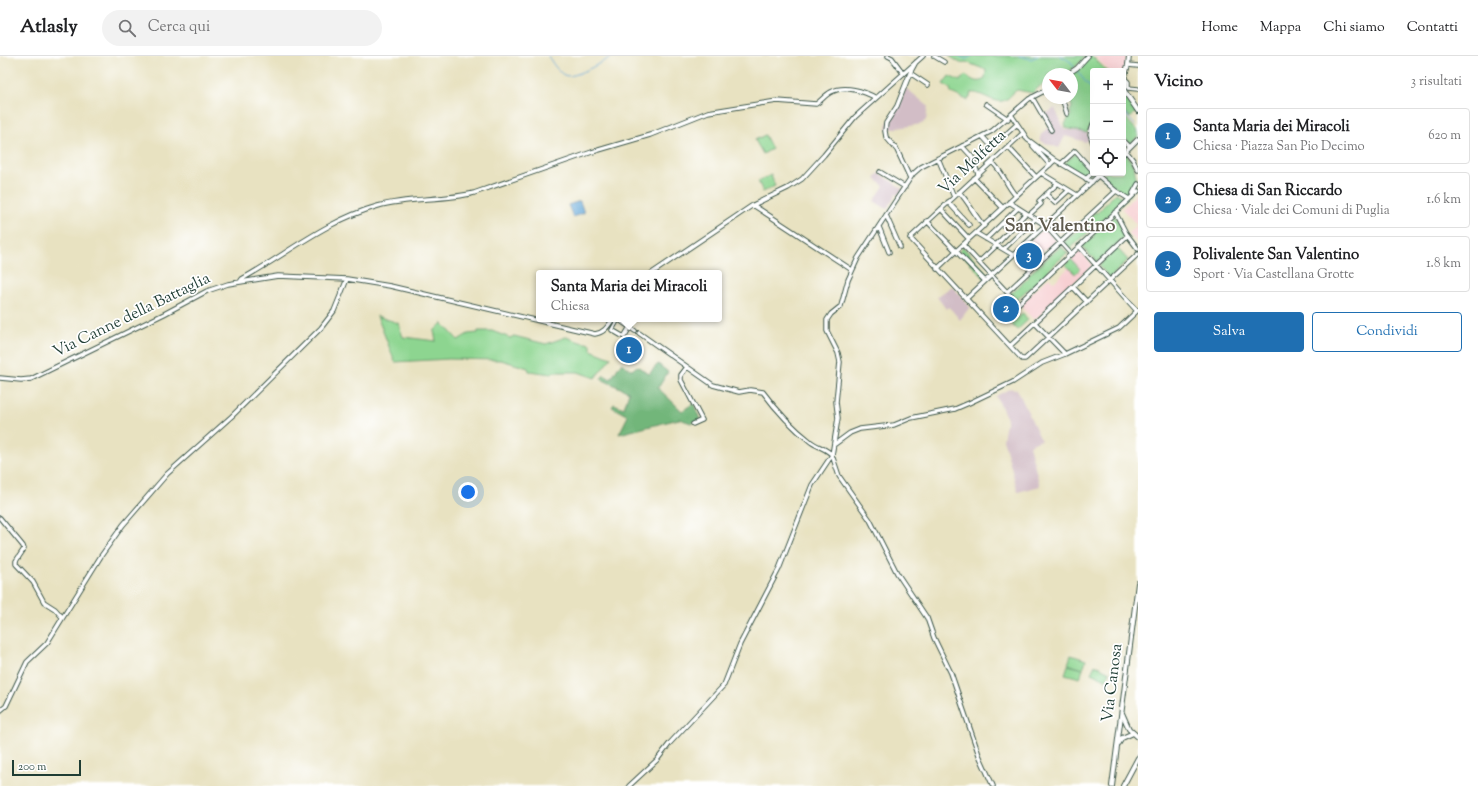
<!DOCTYPE html>
<html lang="it">
<meta charset="utf-8">
<style>
body{margin:0;font-family:"Sorts Mill Goudy",serif;background:#f2f2f2;color:#202124}
.controls{position:absolute;right:12px;top:12px;display:grid;overflow:hidden;border-radius:4px;box-shadow:0 4px 16px #0002}
.controls button{width:36px;height:36px;display:grid;place-items:center;padding:0;border:0;border-bottom:1px solid #e0e0e0;background:#fff;color:#202124;font:20px sans-serif}
.compass{position:absolute;left:1042px;top:12px;width:36px;height:36px;border-radius:50%;background:#fff;box-shadow:0 4px 16px #0002;rotate:301deg}
.scale{position:absolute;left:12px;bottom:10px;width:69px;box-sizing:border-box;padding-left:4px;border:2px solid #1f3d34;border-top:0;font-size:11px;line-height:14px;white-space:nowrap;color:#1f3d34;-webkit-text-stroke:3px #fff;paint-order:stroke}
.you{position:absolute;left:468px;top:436px;width:14px;height:14px;margin:-10px;border:3px solid #fff;border-radius:50%;background:#1a73e8;box-shadow:0 0 0 6px #1a73e833}
.badge{display:grid;place-items:center;width:26px;height:26px;border-radius:50%;background:#1f6fb2;color:#fff;font-size:13px;font-weight:700}
.pin{position:absolute;translate:-50% -50%;border:2px solid #fff;box-shadow:0 1px 4px #0006}
.popup{position:absolute;left:536px;top:214px;width:186px;height:52px;box-sizing:border-box;display:grid;place-content:center;border-radius:4px;background:#fff;filter:drop-shadow(0 1px 3px #0005);font-size:13px;white-space:nowrap;color:#757577}
.popup b{font-size:15px;color:#202124}
.popup::after{content:'';position:absolute;left:50%;top:100%;margin-left:-8px;border:8px solid transparent;border-top-color:#fff}
.list{margin:0;padding:0;list-style:none}
h2{display:flex;justify-content:space-between;align-items:center;height:52px;margin:0;padding:0 16px;font-size:17px}
h2 small{font-size:13px;font-weight:400;color:#757577}
.list li{display:grid;grid-template-columns:26px 1fr auto;gap:12px;align-items:center;box-sizing:border-box;height:56px;margin:0 8px 8px;padding:0 8px;border:1px solid #e0e0e0;border-radius:4px}
.list b{display:block;font-size:15px;white-space:nowrap}
.list p{margin:0;font-size:13px;white-space:nowrap;color:#757577}
.list em{font-size:13px;font-style:normal;color:#757577}
.actions{display:flex;gap:8px;padding:12px 16px}
.actions a{flex:1;padding:9px 0;border:1px solid #1f6fb2;border-radius:4px;text-align:center;font-size:14px;color:#1f6fb2}
.actions .main{background:#1f6fb2;color:#fff}
.icon{flex:none;width:22px;height:22px;fill:none;stroke:currentColor;stroke-width:2;stroke-linecap:round;stroke-linejoin:round}
.map{position:relative;flex:none;width:1138px;height:730px;overflow:hidden}
header{display:flex;align-items:center;gap:24px;box-sizing:border-box;height:56px;padding:0 20px;background:#fff;border-bottom:1px solid #e0e0e0}
header strong{font-size:19px}
nav{display:flex;gap:22px;margin-inline-start:auto;font-size:14px}
.search{width:280px;height:36px;background:#f2f2f2;display:flex;align-items:center;gap:10px;box-sizing:border-box;padding:0 14px;border-radius:22px;color:#757577;font-size:15px}
main{display:flex}
aside{flex:1;background:#fff}
.map>svg:first-child{display:block}
</style>
<header>
<strong>Atlasly</strong>
<div class="search"><svg class="icon" aria-label="search" viewBox="0 0 24 24"><circle cx="10" cy="10" r="6"/><path d="M15 15l6 6"/></svg>Cerca qui</div>
<nav><a>Home</a><a>Mappa</a><a>Chi siamo</a><a>Contatti</a></nav>
</header>
<main>
<div class="map">
<svg width="1138" height="730" viewBox="0 0 1138 730">
<rect width="100%" height="100%" fill="#fff"/>
<filter id="ink" filterUnits="userSpaceOnUse"><feTurbulence type="fractalNoise" baseFrequency=".025" numOctaves="2"/><feDisplacementMap in="SourceGraphic" scale="8" xChannelSelector="R" yChannelSelector="G"/><feConvolveMatrix kernelMatrix="1 2 1 2 8 2 1 2 1" color-interpolation-filters="sRGB"/></filter>
<filter id="wash" filterUnits="userSpaceOnUse"><feTurbulence type="fractalNoise" baseFrequency=".012" numOctaves="4" result="noise"/><feDisplacementMap in="SourceGraphic" scale="16" xChannelSelector="R" yChannelSelector="G"/><feGaussianBlur stdDeviation="0.9" result="paint"/><feColorMatrix in="noise" values="0 0 0 0 0 0 0 0 0 0 0 0 0 0 0 0 0 1.4 0 .05"/><feComposite in="paint" operator="in"/></filter>
<g filter="url(#wash)">
<rect width="100%" height="100%" fill="#e8e2c1"/>
<path fill="#f7cfd2" d="M 1094,0 L 1127,0 L 1123,16 L 1109,15 Z
M 1136,138 L 1138,140 L 1138,187 L 1128,177 L 1137,169 L 1122,153 Z
M 1045,172 L 1057,186 L 1048,194 L 1045,192 L 1040,197 L 1029,185 Z
M 1079,193 L 1093,209 L 1036,263 L 1033,263 L 1019,249 L 1049,221 L 1054,226 L 1068,212 L 1064,207 Z"/>
<path fill="#d2bdc6" d="M 906,32 L 928,50 L 926,64 L 922,68 L 886,74 L 887,67 L 899,49 Z
M 1055,52 L 1064,73 L 1087,77 L 1089,83 L 1085,86 L 1065,80 L 1059,92 L 1040,85 L 1043,76 L 1050,70 L 1044,59 Z
M 879,117 L 903,133 L 898,139 L 896,138 L 887,153 L 874,145 L 884,130 L 875,123 Z
M 952,230 L 970,251 L 960,264 L 949,251 L 946,253 L 937,241 Z
M 1011,332 L 1014,334 L 1017,333 L 1041,384 L 1029,389 L 1040,430 L 1018,436 L 1003,383 L 1007,363 L 996,340 Z"/>
<path fill="#8dd590" stroke="#568962" d="M 949,0 L 1084,0 L 1084,1 C 1073,16 1066,18 1048,18 L 1048,28 L 1040,30 L 1033,37 L 1017,34 C 1013,36 1011,40 1007,43 C 996,51 982,35 971,37 L 969,43 L 967,44 L 951,37 L 950,32 L 943,28 L 949,20 L 960,25 L 965,19 C 973,24 976,28 985,23 L 986,14 L 966,6 L 960,7 Z
M 1089,0 L 1092,0 L 1107,15 L 1093,15 L 1093,65 L 1087,77 L 1066,72 L 1065,68 L 1071,59 L 1070,55 L 1072,52 L 1070,42 L 1072,42 L 1071,18 Z
M 1124,41 L 1127,43 L 1138,58 L 1134,57 L 1130,62 L 1123,54 Z
M 1123,59 L 1138,76 L 1138,80 L 1130,88 L 1123,81 Z
M 765,79 L 772,93 L 763,98 L 755,84 Z
M 1075,98 L 1091,115 L 1085,121 L 1064,108 Z
M 1126,98 C 1138,114 1138,123 1128,141 L 1102,121 L 1105,117 L 1123,117 L 1123,100 Z
M 771,119 L 775,130 L 763,136 L 758,125 Z
M 1116,137 L 1126,143 L 1072,191 L 1071,195 L 1063,187 L 1083,170 L 1082,169 L 1095,156 L 1097,157 Z
M 1115,159 L 1125,180 L 1096,207 L 1096,204 L 1092,200 L 1091,201 L 1084,191 L 1082,190 L 1094,181 L 1093,179 L 1113,163 Z
M 1029,187 L 1042,200 L 1029,213 L 1016,199 Z
M 1060,189 L 1068,198 L 1065,199 L 1048,214 L 1049,215 L 1018,242 L 1017,245 L 1009,237 L 1013,236 L 1029,221 L 1028,219 L 1059,192 Z
M 963,191 L 989,219 L 985,223 L 959,195 Z
M 1117,192 L 1128,204 L 1110,222 L 1099,210 Z
M 1071,203 L 1080,213 L 1075,218 L 1065,208 Z
M 1023,257 L 1028,264 L 1017,274 L 1011,268 Z
M 377,260 L 398,267 L 403,281 L 436,285 L 434,275 L 442,267 L 458,284 L 468,278 L 478,277 L 478,275 L 492,275 L 510,282 L 514,280 L 546,288 L 566,281 L 580,286 L 591,288 L 591,294 L 611,302 L 595,322 L 578,316 L 553,316 L 552,318 L 529,315 L 528,312 L 501,304 L 449,303 L 395,306 Z
M 1071,599 L 1086,604 L 1083,613 L 1068,608 Z
M 1068,609 L 1083,613 L 1080,622 L 1065,618 Z
M 1095,609 L 1110,616 L 1106,624 L 1091,617 Z"/>
<path fill="#72b67a" stroke="#487a57" d="M 621,307 L 632,314 L 637,310 L 649,318 L 658,308 L 668,316 L 658,332 L 682,355 L 694,347 L 700,364 L 691,367 L 679,363 L 619,378 L 628,360 L 612,351 L 614,348 L 624,352 L 629,336 L 601,323 L 604,319 L 611,323 Z"/>
<path fill="#61a5d6" stroke="#407185" d="M 580,145 L 584,157 L 573,161 L 568,149 Z"/>
<g fill="none" stroke-linecap="round" stroke-linejoin="round">
<path stroke="#61a5d6" stroke-width="1" d="M 548,0 C 552,6 557,15 564,19 C 574,24 603,5 613,0
M 959,0 L 966,3 L 972,0
M 1019,0 L 1031,3 L 1038,0
M 1061,0 L 1071,6 L 1074,11
M 1076,14 L 1093,35
M 1123,56 L 1135,69"/>
</g>
</g>
<g filter="url(#ink)">
<g fill="none" stroke-linecap="round" stroke-linejoin="round">
<g stroke="#3d5649" stroke-width="5.5">
<path id="minor" d="M 888,0 L 892,2 L 903,17
M 934,0 L 944,6
M 1128,9 L 1138,10
M 910,17 L 928,29
M 1068,18 L 1077,12 L 1088,0
M 1124,22 L 1128,26 L 1128,32 L 1138,33
M 1032,41 L 1051,74
M 1062,42 L 1067,58
M 986,48 L 1008,63
M 1012,60 L 1028,84
M 1093,68 L 1090,78 L 1093,87
M 1022,78 L 910,182 L 1022,303 L 1025,303 L 1138,198
M 982,80 L 992,91 L 1016,69
M 1027,83 L 1055,104 L 1092,126
M 1123,84 L 1130,91
M 962,90 L 972,101 L 978,118
M 1033,90 L 1050,109
M 1008,91 L 1036,121
M 1126,95 L 1133,104 L 1138,114
M 1123,98 L 1138,83
M 938,102 L 954,141
M 992,106 C 1004,117 1005,128 1016,140
M 1061,108 L 1075,95 L 1093,115
M 880,116 L 905,131
M 1041,117 L 1077,139
M 1095,117 L 1116,135 L 1129,143
M 910,122 L 897,94 L 886,81 L 885,75 L 886,67 L 897,50 L 910,17 L 916,6
M 974,122 L 1003,152
M 1086,123 L 1093,116
M 959,136 C 969,146 974,159 984,170
M 1133,137 L 1138,128
M 1046,138 L 1055,147 L 1068,135
M 948,146 L 969,169
M 1009,146 L 1045,169 L 1071,198
M 753,149 L 852,214
M 941,153 L 969,183
M 1115,156 L 1126,177 L 1138,193
M 886,159 L 900,191
M 1029,159 L 1041,148 L 1039,145 L 1057,128
M 927,165 L 956,195 L 1055,104
M 879,171 L 889,196
M 976,177 L 1013,199
M 986,183 L 1018,152
M 963,189 L 1018,248 L 1138,135
M 996,189 L 1026,157
M 1079,190 L 1137,255
M 1004,193 L 1035,163
M 979,206 L 997,189
M 937,213 L 956,195 L 985,225
M 652,217 L 753,149 L 788,132 L 802,123 L 824,99 L 855,61 L 923,0
M 240,226 L 242,223 C 287,198 327,164 378,150 C 409,141 443,145 474,137 L 592,96 L 650,79 L 708,56 L 777,45 L 816,48 C 821,45 825,39 831,36 C 845,29 864,35 876,42
M 1073,231 L 1087,246
M 1007,236 L 1116,135
M 966,243 L 1098,120
M 616,263 L 616,267 L 612,274 L 624,281 L 630,271
M 618,263 L 635,275
M 1035,267 L 1065,298
M 639,277 L 713,329 L 739,336 L 750,334 L 763,336 C 777,355 793,372 811,386 C 818,391 827,393 832,399 L 839,420 L 870,464 L 897,517 L 927,562 L 934,582 L 951,617 L 979,699 L 993,730
M 1010,290 L 1127,180
M 687,311 L 681,319 L 681,324 L 702,364 L 693,368
M 0,322 L 21,324 L 31,323 L 164,258 L 207,235 L 228,228 L 278,220 L 347,223 L 390,230 L 595,278 C 604,277 608,270 613,263
M 835,388 L 850,377 L 860,373 L 894,369 L 911,362 L 955,353 L 969,347 L 1013,326 L 1042,307 L 1065,298 L 1119,272 L 1138,254
M 0,462 L 23,490 L 24,493 L 16,505 L 16,508 L 33,526 L 44,546 L 55,553 L 62,561
M 0,655 L 6,650 L 27,606 L 47,587 L 101,500 L 123,469 L 167,418 L 232,360 L 321,272 L 334,255 L 347,223
M 629,730 L 657,704 L 670,687 L 724,629 L 740,588 L 779,513 L 812,429 L 832,399 L 838,362 L 836,346 L 840,306 L 838,297 L 827,275 L 827,264 L 831,258 L 841,250 L 848,224 L 858,202 L 913,118 L 921,111 L 992,75 L 1029,43 L 1048,33"/>
</g>
<g stroke="#3d5649" stroke-width="6">
<path id="major" d="M 1123,26 L 1128,9 L 1129,0
M 1123,33 L 1138,55
M 1122,657 L 1129,673 L 1138,681
M 1119,687 L 1122,682 L 1131,678
M 1112,730 L 1138,527
M 1123,730 L 1138,702"/>
</g>
<use href="#minor" stroke="#fff" stroke-width="3.5"/>
<use href="#major" stroke="#fff" stroke-width="4"/>
</g>
</g>
<g text-anchor="middle" dominant-baseline="central" stroke-width="3.5" stroke-linejoin="round" paint-order="stroke">
<g font-size="16" fill="#1f3d34" stroke="#fff">
<text transform="translate(973 107) rotate(-43)">Via Molfetta</text>
<text transform="translate(132 260) rotate(-26)">Via Canne della Battaglia</text>
<text transform="translate(1113 627) rotate(-83)">Via Canosa</text>
</g>
<g font-size="18" font-weight="bold" fill="#605c4f" stroke="#fff">
<text x="1060" y="171">San Valentino</text>
</g>
</g>
</svg>
<div class="controls">
<button>+</button>
<button>−</button>
<button><svg class="icon" aria-label="locate" viewBox="0 0 24 24"><circle cx="12" cy="12" r="6"/><path d="M12 2v4M12 18v4M2 12h4M18 12h4"/></svg></button>
</div>
<svg class="compass" viewBox="-18 -18 36 36"><path d="M0-13l5 13h-10z" fill="#e53935"/><path d="M0 13l5-13h-10z" fill="#757577"/></svg>
<div class="scale">200 m</div>
<div class="you"></div>
<div class="pin badge" style="left:629px;top:294px">1</div>
<div class="popup"><b>Santa Maria dei Miracoli</b>Chiesa</div>
<div class="pin badge" style="left:1006px;top:253px">2</div>
<div class="pin badge" style="left:1029px;top:200px">3</div>
</div>
<aside>
<h2>Vicino<small>3 risultati</small></h2>
<ul class="list">
<li><span class="badge">1</span><div><b>Santa Maria dei Miracoli</b><p>Chiesa · Piazza San Pio Decimo</p></div><em>620 m</em></li>
<li><span class="badge">2</span><div><b>Chiesa di San Riccardo</b><p>Chiesa · Viale dei Comuni di Puglia</p></div><em>1.6 km</em></li>
<li><span class="badge">3</span><div><b>Polivalente San Valentino</b><p>Sport · Via Castellana Grotte</p></div><em>1.8 km</em></li>
</ul>
<div class="actions"><a class="main">Salva</a><a>Condividi</a></div>
</aside>
</main>
